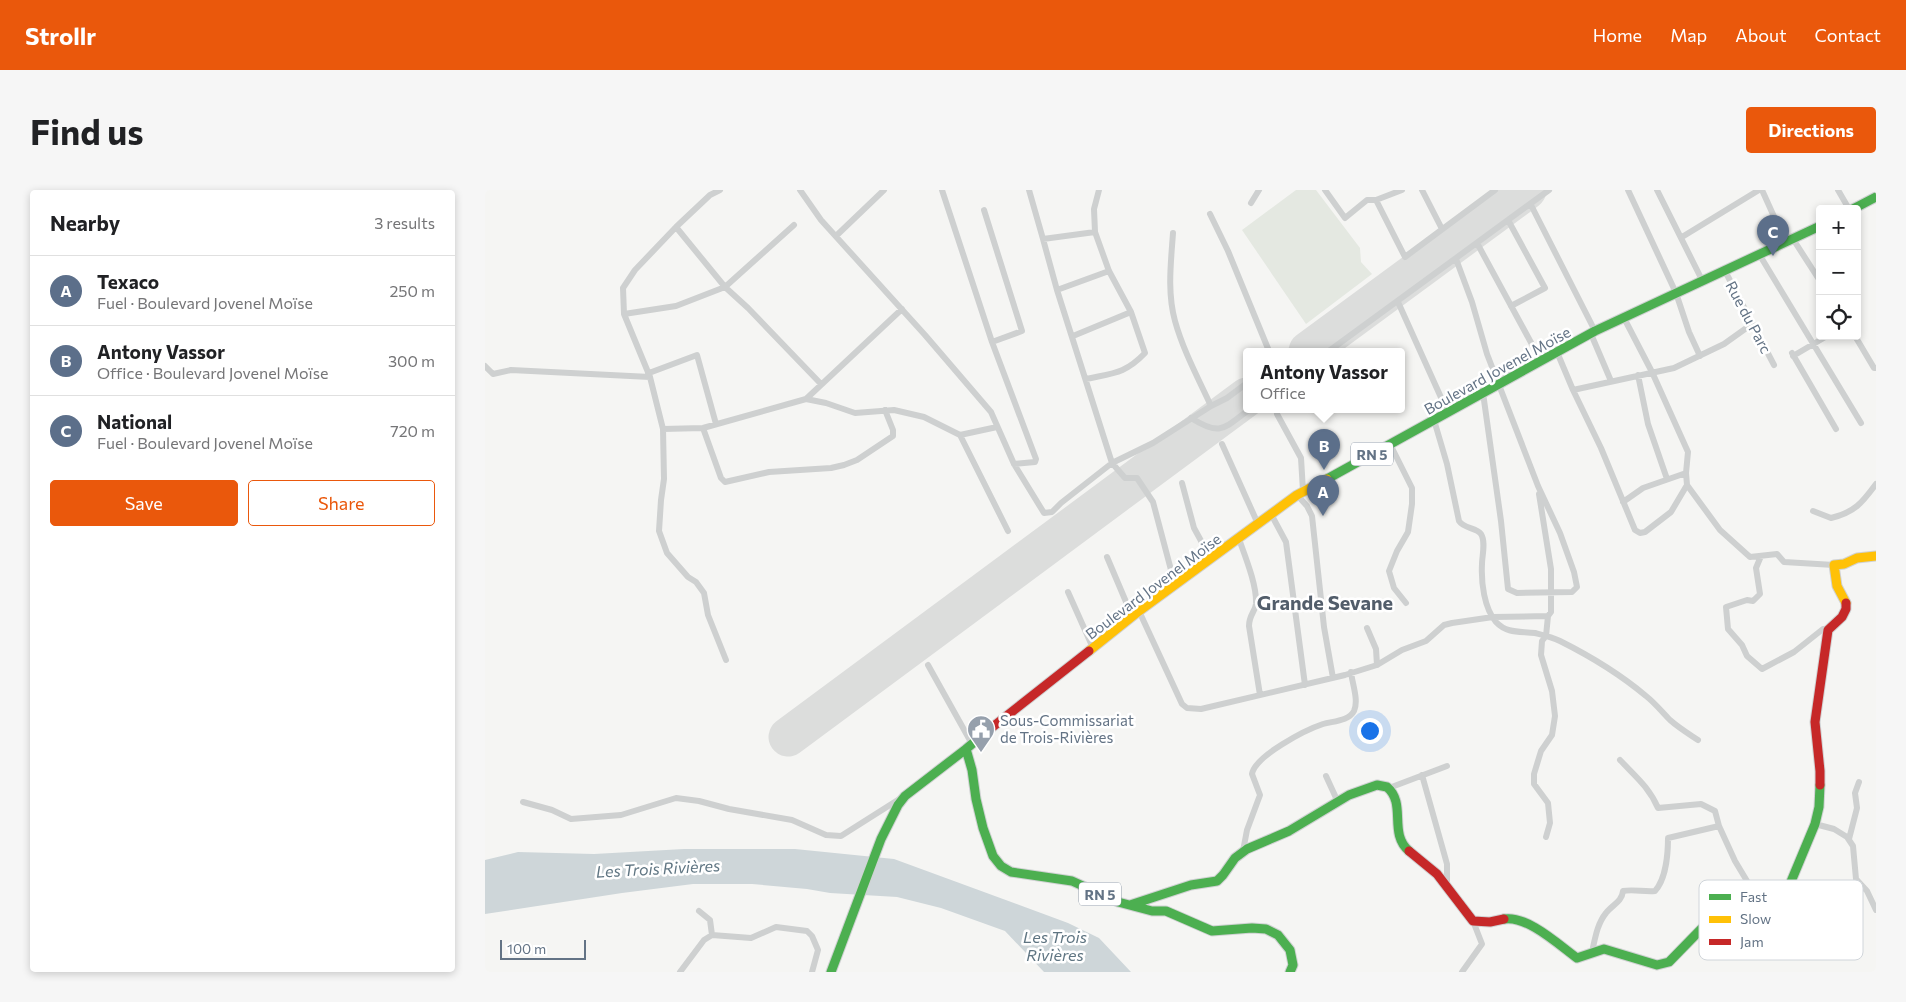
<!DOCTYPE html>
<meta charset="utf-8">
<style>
body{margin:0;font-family:Commissioner,sans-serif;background:#f6f6f6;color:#202124}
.controls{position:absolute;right:15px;top:15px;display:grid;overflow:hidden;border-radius:5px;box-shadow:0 2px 8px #0003}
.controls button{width:45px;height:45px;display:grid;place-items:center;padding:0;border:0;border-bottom:1px solid #e0e0e0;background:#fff;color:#202124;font:25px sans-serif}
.scale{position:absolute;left:15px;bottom:12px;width:86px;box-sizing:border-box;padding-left:5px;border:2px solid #637385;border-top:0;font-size:14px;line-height:18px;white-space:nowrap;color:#637385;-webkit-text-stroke:4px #fff;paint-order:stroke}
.you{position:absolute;left:884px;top:540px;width:18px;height:18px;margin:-12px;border:4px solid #fff;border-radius:50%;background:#1a73e8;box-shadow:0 0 0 8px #1a73e833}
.badge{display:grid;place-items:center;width:32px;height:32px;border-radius:50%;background:#ea580c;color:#fff;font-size:16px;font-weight:700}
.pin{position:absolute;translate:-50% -41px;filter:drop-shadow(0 1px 2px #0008)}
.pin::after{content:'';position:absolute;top:26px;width:18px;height:15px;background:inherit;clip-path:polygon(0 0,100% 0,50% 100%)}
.popup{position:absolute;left:758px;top:158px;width:162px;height:65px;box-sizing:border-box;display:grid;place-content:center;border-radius:5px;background:#fff;filter:drop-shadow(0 1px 4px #0005);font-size:16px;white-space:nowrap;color:#757577}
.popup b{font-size:19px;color:#202124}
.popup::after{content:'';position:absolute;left:50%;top:100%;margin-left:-10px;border:10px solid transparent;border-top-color:#fff}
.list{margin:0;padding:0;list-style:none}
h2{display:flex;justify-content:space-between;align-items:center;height:65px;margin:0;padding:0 20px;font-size:21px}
h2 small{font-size:16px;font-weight:400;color:#757577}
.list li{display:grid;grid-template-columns:32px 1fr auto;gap:15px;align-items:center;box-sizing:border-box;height:70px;padding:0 20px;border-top:1px solid #e0e0e0}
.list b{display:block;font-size:19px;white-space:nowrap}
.list p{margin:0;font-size:16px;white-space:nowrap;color:#757577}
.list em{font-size:16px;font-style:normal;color:#757577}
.actions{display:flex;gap:10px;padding:15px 20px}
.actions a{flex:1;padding:11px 0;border:1px solid #ea580c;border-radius:5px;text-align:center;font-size:18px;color:#ea580c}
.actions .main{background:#ea580c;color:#fff}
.icon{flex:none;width:28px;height:28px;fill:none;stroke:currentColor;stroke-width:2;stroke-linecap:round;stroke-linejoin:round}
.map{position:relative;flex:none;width:1391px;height:782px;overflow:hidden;border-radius:5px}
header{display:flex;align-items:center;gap:30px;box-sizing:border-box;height:70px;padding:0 25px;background:#ea580c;color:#fff}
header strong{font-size:24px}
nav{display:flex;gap:28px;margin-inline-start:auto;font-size:18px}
.intro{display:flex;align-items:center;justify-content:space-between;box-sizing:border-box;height:120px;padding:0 30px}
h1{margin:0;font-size:35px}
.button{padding:12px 22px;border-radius:5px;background:#ea580c;color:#fff;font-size:18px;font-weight:700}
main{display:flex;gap:30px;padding:0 30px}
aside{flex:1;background:#fff;border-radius:5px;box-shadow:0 2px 8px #0003}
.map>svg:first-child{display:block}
</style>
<header>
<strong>Strollr</strong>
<nav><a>Home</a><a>Map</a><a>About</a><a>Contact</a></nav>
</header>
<div class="intro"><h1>Find us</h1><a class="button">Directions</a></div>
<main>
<aside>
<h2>Nearby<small>3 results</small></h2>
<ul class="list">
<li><span class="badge" style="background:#5c6f8a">A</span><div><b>Texaco</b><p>Fuel · Boulevard Jovenel Moïse</p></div><em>250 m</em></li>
<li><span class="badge" style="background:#5c6f8a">B</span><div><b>Antony Vassor</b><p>Office · Boulevard Jovenel Moïse</p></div><em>300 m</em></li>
<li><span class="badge" style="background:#5c6f8a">C</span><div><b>National</b><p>Fuel · Boulevard Jovenel Moïse</p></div><em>720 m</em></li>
</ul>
<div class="actions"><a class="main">Save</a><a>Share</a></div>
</aside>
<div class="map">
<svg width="1391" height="782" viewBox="0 0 1391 782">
<rect width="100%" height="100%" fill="#f5f5f3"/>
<path fill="#e4e8e1" d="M 811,0 L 831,0 L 875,58 L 876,72 L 887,84 L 821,134 L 757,40 Z"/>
<path fill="#ced6d9" d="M 199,659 L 310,659 L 409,669 L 583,733 L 614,748 L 646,782 L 559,782 L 520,741 L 456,718 L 412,707 L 345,703 L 322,699 L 267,694 L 208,694 L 137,703 L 0,724 L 0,670 L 33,662 L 109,664 Z"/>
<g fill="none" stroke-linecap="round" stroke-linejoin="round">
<path stroke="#dcdddc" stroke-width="39" d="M 823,161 L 1042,0
M 303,547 L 762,207"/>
<g stroke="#d0d2d3" stroke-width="11">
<path id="fast" d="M 1368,19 L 1391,7
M 842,289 L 1110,141 L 1335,36
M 505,539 L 481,559 L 487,580 L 491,609 L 498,638 L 508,666 L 516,676 L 526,682 L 587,691 L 633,712 L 667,721 L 681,721 L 727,741 L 767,738 L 781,739 L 793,745 L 805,760 L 808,775 L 805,782
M 645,715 L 706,695 L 732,691 L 738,685 L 750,668 L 762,659 L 804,641 L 864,605 L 892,595 L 902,597 C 922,614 903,643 924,661
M 1019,729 C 1042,725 1074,755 1092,768 L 1119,759 L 1172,775 L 1184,772 L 1224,731 L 1242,724 L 1268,709 L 1286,705 L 1305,694 L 1330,634 L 1334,617 L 1335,595
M 346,782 L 396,649 L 413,615 L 420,606 L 481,559"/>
</g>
<g stroke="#d0d2d3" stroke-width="11">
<path id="slow" d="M 1361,413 L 1352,396 L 1349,375 L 1359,374 L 1372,368 L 1391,366
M 604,461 L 654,421 L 812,305 L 842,289"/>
</g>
<g stroke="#d0d2d3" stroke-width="11">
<path id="jam" d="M 505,539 L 604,461
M 1335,595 L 1335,581 L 1330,532 L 1343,440 L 1357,427 L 1361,419 L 1361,413
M 924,661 L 952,684 L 988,731 L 1005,732 L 1019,729"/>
</g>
<path stroke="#ced0d0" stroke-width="6" d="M 235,0 L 225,5 L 191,37 L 150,80 L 138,98 L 139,124 L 165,187 L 178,239 L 179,289 L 176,310 L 174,341 L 182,363 L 203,387 L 211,392 L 219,403 L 223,425 L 241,470
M 315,0 L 336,30 L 440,145 L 506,222 L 529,274 L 559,323 L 567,322 L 576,313 L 627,273 L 640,288 L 652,288 L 668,312 L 690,395
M 457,0 L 507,152 L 551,269 L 550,272 L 529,274
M 544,0 L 558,49
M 840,0 L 860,28 L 882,10 L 891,10 L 917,0
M 937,0 L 957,39
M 1143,0 L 1191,103 L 1204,142 L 1215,166
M 1172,0 L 1217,90
M 1277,0 L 1300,51
M 1353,0 L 1364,19
M 891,10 L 920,67 L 1010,0
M 766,13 L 774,0
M 1046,15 L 1110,141
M 499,20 L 537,141 L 507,152
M 725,24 L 743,61 L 784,161
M 1023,30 L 1060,98 L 1026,116
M 309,35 L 240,97 L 263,118 L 336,194
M 610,42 L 558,49 L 572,100 L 627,273 L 668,253 L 726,216 L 742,208 L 762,193
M 688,43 C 686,72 682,102 690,131 C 698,160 713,188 726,216
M 351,46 L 399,0
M 1197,47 L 1274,0
M 1308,49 L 1335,91
M 992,53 L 1056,171
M 1274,64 L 1376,233
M 971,69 L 987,112 L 1002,164 L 1053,296 L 1075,343 L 1089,382 L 1092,397 L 1087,402 L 1032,403 L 1023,399 L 1016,331 L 998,203
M 1239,79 L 1289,175
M 572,100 L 624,81
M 913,112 L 963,223
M 139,124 L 191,116 L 240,97 L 191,37
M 1106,144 L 1126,191
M 588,146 L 646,122
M 1370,146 L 1389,178 L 1391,178
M 844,161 L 1064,0
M 1072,162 L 1088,200 L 1116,258 L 1150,340 L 1155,343 L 1160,342 L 1186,322 L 1202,295 L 1201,283 L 1203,262 L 1167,182 L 1139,128
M 1307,163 L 1351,239
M 1308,166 L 1342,146
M 0,176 L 8,184 L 26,180 L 165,187
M 164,183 L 212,165 L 231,234
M 1153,185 L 1163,234 L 1182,289
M 601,189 C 628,183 640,184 660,163 L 646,122 L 624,81 L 610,42 L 609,19 L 614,0
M 1088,200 L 1189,178 L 1239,154 L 1267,134
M 321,209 L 417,119
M 792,224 L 816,268 L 818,301
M 706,228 C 736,247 739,238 765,219
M 949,230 L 962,274 L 974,331 C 979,339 991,337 996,344 C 1001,352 997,366 997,374 C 996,392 999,418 1011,432 C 1022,444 1036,441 1050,443 C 1058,445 1067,447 1075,451 C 1105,466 1136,485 1161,506 C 1170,513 1177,522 1185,530 C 1194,538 1204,544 1213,550
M 218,238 L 236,288 L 240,292 L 284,282 L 346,278 L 359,275 L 372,270 L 408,246 L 408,240 L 400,220
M 178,239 L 218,238 L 321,209 L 341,213 L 370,223 L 409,220 L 439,227 L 475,245 L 523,341
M 475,245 L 512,237
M 737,254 L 773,334
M 905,254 L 927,298 L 927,314 L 923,342 L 912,361 L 904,381 L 909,398 L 921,413
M 697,293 L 709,338 L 726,369
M 1202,295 L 1235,340 L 1265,367 L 1292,364 L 1299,372 L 1349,375
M 812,305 L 822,316 L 827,326 L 839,437 L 848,488
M 1138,312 L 1158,298 L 1201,283
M 1328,321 L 1346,328 C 1370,322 1377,313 1391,294
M 786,324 L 801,352 L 820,495
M 754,349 C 760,366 772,395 771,414 C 770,422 764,425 764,436 L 775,505
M 1276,366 L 1271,378 L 1275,404 L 1268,411 L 1262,410 L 1241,417 L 1243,439 L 1257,455 L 1262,466 L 1277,479 L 1309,462 L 1338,439 L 1343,440
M 622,367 L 647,426
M 583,402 L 608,458
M 654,421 L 697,514 L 702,518 L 716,519 L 860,485 L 892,475 L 917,460 L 941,451 L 959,435 L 967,433 L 1008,427 L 1063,426 L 1066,422 L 1066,379 L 1054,304
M 882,438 L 891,459 L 892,475
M 443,475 L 487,554
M 1135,570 C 1150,586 1164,597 1173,618 L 1216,614 L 1230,621 L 1234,636
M 937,585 L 962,674 L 962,696
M 841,586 L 852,610
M 904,598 L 962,576
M 38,612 L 67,620 L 86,629 L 136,625 L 191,608 L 214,611 L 244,619 L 307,630 L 341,645 L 356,646 L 416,608
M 1330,634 L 1349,639 L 1362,647 L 1368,656 L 1371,689 L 1382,701 L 1391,720
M 1061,647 L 1065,633 L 1063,613 L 1049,594 L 1049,584 L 1056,561 L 1067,545 L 1070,526 L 1067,501 L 1056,465 L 1057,451 L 1061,446 L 1063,426
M 1364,649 L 1372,618 L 1370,603 L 1374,592
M 758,661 L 762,640 L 775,605 L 767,584 C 770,566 820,540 838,534 C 848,531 864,531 869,521 C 874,510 867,493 866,482
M 227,745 L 266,748 L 291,737 L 322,741 L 327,746 L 333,760 L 327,782
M 1107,762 C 1110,749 1112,734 1121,723 C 1127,715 1137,712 1138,701 C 1148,699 1159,702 1170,701 C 1181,689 1183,663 1183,648 L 1234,636 L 1250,671 L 1265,696 L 1268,709
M 195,782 L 219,750 L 227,745 L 225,730 L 214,721
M 977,782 L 997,754 L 988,731"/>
<use href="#fast" stroke="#4caf50" stroke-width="9"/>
<use href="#slow" stroke="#ffc107" stroke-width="9"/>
<use href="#jam" stroke="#c62828" stroke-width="9"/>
</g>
<defs>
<g id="civic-pin" transform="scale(1.4375)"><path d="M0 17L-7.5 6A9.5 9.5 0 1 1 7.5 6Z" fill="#96a0ac" stroke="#fff"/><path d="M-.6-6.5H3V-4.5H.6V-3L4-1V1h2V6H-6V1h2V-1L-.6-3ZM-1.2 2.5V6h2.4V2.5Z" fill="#fff"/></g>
</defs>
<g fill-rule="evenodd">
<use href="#civic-pin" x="496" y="539"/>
</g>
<g text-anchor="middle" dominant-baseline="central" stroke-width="5" stroke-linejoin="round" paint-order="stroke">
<g fill="#fff" stroke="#929daa" stroke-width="1">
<rect x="866" y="252.5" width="42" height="23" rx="4"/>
<rect x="594" y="692.5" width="42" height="23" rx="4"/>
</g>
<g font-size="14" font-weight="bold" fill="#637385">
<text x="887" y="264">RN 5</text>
<text x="615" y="704">RN 5</text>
</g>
<g font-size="15" fill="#637385" stroke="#fff">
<text transform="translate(1264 127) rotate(62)">Rue du Parc</text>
<text transform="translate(1012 180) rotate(-29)">Boulevard Jovenel Moïse</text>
<text transform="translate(668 396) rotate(-37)">Boulevard Jovenel Moïse</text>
</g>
<g font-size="15" fill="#637385" stroke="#fff" text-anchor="start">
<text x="515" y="530">Sous-Commissariat<tspan x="515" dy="17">de Trois-Rivières</tspan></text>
</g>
<g font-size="16" font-style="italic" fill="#5f7582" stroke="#fff">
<text transform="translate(173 678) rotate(-3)">Les Trois Rivières</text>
<text x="570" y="746">Les Trois<tspan x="570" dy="18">Rivières</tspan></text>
</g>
<g font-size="20" font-weight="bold" fill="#525d6a" stroke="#fff">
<text x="840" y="412">Grande Sevane</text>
</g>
</g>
<rect x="1214" y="690" width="164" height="80" rx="8" fill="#fff" stroke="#d0d5da" stroke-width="1"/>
<rect x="1224" y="704" width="22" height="6" fill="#4caf50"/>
<rect x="1224" y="726" width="22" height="7" fill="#ffc107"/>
<rect x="1224" y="749" width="22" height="6" fill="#c62828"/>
<g font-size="14" fill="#637385">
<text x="1255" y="712">Fast</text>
<text x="1255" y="734">Slow</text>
<text x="1255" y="757">Jam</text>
</g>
</svg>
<div class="controls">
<button>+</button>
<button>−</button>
<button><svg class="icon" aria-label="locate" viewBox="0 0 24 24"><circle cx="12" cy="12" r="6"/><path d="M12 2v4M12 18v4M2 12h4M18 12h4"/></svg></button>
</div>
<div class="scale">100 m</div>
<div class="you"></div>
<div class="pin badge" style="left:838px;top:326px;background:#5c6f8a">A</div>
<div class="pin badge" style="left:839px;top:280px;background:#5c6f8a">B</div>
<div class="popup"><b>Antony Vassor</b>Office</div>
<div class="pin badge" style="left:1288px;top:66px;background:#5c6f8a">C</div>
</div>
</main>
